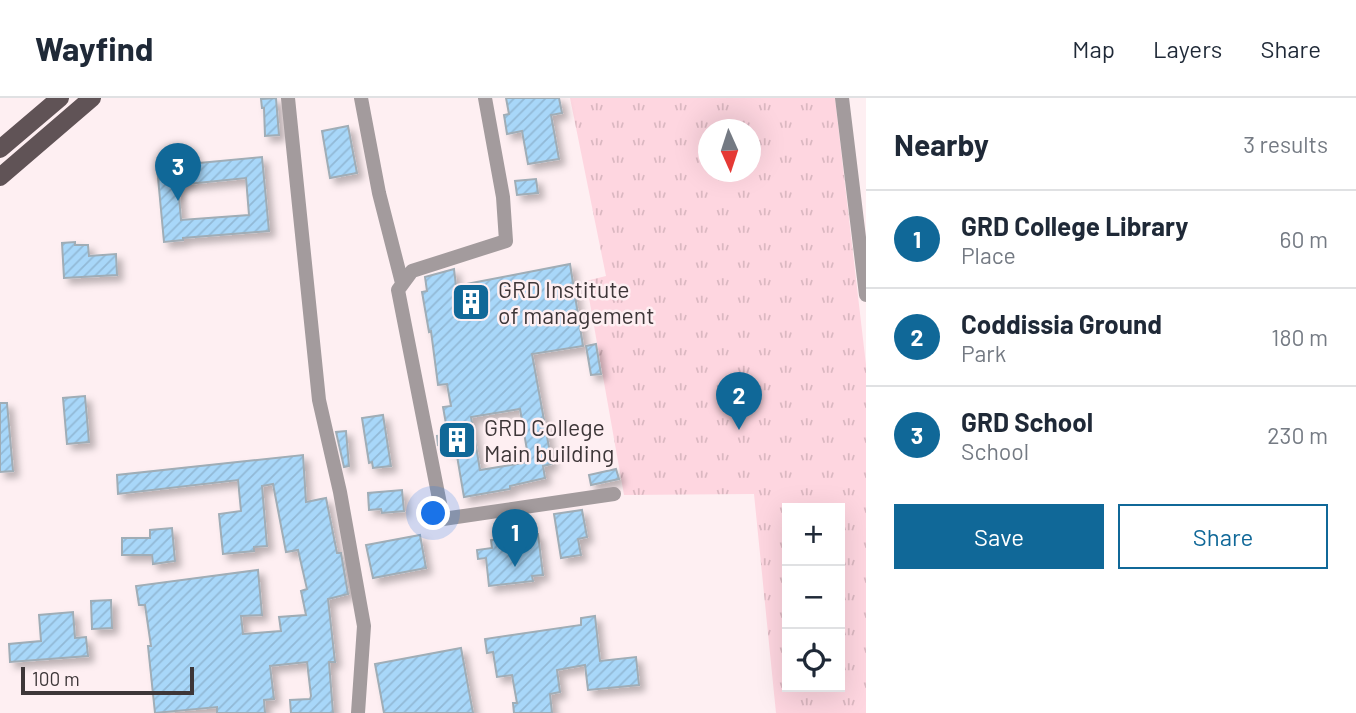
<!DOCTYPE html>
<meta charset="utf-8">
<style>
body{margin:0;font-family:Barlow,sans-serif;background:#f6f6f7;color:#1f2937}
.controls{position:absolute;right:21px;bottom:21px;display:grid;overflow:hidden;border-radius:0px;box-shadow:0 7px 28px #0002}
.controls button{width:63px;height:63px;display:grid;place-items:center;padding:0;border:0;border-bottom:2px solid #e0e1e3;background:#fff;color:#1f2937;font:35px sans-serif}
.compass{position:absolute;left:698px;top:21px;width:63px;height:63px;border-radius:50%;background:#fff;box-shadow:0 7px 28px #0002;rotate:177deg}
.scale{position:absolute;left:21px;bottom:18px;width:173px;box-sizing:border-box;padding-left:7px;border:4px solid #3d3638;border-top:0;font-size:19px;line-height:24px;white-space:nowrap;color:#3d3638;-webkit-text-stroke:5px #feeff2;paint-order:stroke}
.you{position:absolute;left:434px;top:416px;width:24px;height:24px;margin:-18px;border:5px solid #fff;border-radius:50%;background:#1a73e8;box-shadow:0 0 0 10px #1a73e833}
.badge{display:grid;place-items:center;width:46px;height:46px;border-radius:50%;background:#106898;color:#fff;font-size:23px;font-weight:700}
.pin{position:absolute;translate:-50% -58px;filter:drop-shadow(0 2px 4px #0008)}
.pin::after{content:'';position:absolute;top:37px;width:24px;height:21px;background:inherit;clip-path:polygon(0 0,100% 0,50% 100%)}
.list{margin:0;padding:0;list-style:none}
h2{display:flex;justify-content:space-between;align-items:center;height:91px;margin:0;padding:0 28px;font-size:30px}
h2 small{font-size:23px;font-weight:400;color:#747a83}
.list li{display:grid;grid-template-columns:46px 1fr auto;gap:21px;align-items:center;box-sizing:border-box;height:98px;padding:0 28px;border-top:2px solid #e0e1e3}
.list b{display:block;font-size:26px;white-space:nowrap}
.list p{margin:0;font-size:23px;white-space:nowrap;color:#747a83}
.list em{font-size:23px;font-style:normal;color:#747a83}
.actions{display:flex;gap:14px;padding:21px 28px}
.actions a{flex:1;padding:16px 0;border:2px solid #106898;border-radius:0px;text-align:center;font-size:24px;color:#106898}
.actions .main{background:#106898;color:#fff}
.icon{flex:none;width:38px;height:38px;fill:none;stroke:currentColor;stroke-width:2;stroke-linecap:round;stroke-linejoin:round}
.map{position:relative;flex:none;width:866px;height:615px;overflow:hidden}
header{display:flex;align-items:center;gap:42px;box-sizing:border-box;height:98px;padding:0 35px;background:#fff;border-bottom:2px solid #e0e1e3}
header strong{font-size:33px}
nav{display:flex;gap:38px;margin-inline-start:auto;font-size:24px}
main{display:flex}
aside{flex:1;background:#fff}
.map>svg:first-child{display:block}
</style>
<header>
<strong>Wayfind</strong>
<nav><a>Map</a><a>Layers</a><a>Share</a></nav>
</header>
<main>
<div class="map">
<svg width="866" height="615" viewBox="0 0 866 615">
<defs>
<pattern id="grass-tufts" width="24" height="20" patternUnits="userSpaceOnUse" patternTransform="scale(1.75)"><rect width="24" height="20" fill="#fed6e0"/><path d="M3 7l-1-3M5 7V3M7 7l1-3M15 17l-1-3M17 17v-4M19 17l1-3" fill="none" stroke="#dbb8c1"/></pattern>
<pattern id="building-hatch" width="6" height="6" patternUnits="userSpaceOnUse" patternTransform="scale(1.75)"><rect width="6" height="6" fill="#a8d7f9"/><path d="M-1 1l2-2M0 6l6-6M5 7l2-2" fill="none" stroke="#92b9d6"/></pattern>
<filter id="shadow"><feDropShadow dx="5.5" dy="5.5" stdDeviation="3.5" flood-color="#0004"/></filter>
</defs>
<rect width="100%" height="100%" fill="#feeff2"/>
<path fill="url(#grass-tufts)" fill-rule="evenodd" d="M 570,0 L 835,0 L 866,267 L 866,615 L 776,615 L 754,396 L 624,397 L 586,183 L 606,178 ZM 708,32 L 750,32 L 750,74 L 708,74 ZM 787,410 L 840,410 L 840,589 L 787,589 Z"/>
<path fill="url(#building-hatch)" stroke="#a0adb6" stroke-width="2" fill-rule="evenodd" filter="url(#shadow)" d="M 276,0 L 279,37 L 265,38 L 264,10 L 262,10 L 261,1 Z
M 506,0 L 559,0 L 562,15 L 551,17 L 559,61 L 528,66 L 522,33 L 507,36 L 504,17 L 509,16 Z
M 348,28 L 357,75 L 330,80 L 322,33 Z
M 262,59 L 269,133 L 183,140 L 183,142 L 164,144 L 157,69 ZM 246,80 L 249,117 L 181,122 L 178,87 Z
M 536,81 L 538,95 L 517,97 L 515,83 Z
M 75,144 L 75,147 L 88,147 L 89,158 L 116,156 L 117,177 L 64,180 L 62,145 Z
M 570,166 L 583,248 L 532,256 L 552,366 L 543,368 L 545,380 L 510,388 L 510,391 L 464,399 L 456,352 L 448,353 L 447,345 L 438,347 L 437,338 L 448,337 L 443,309 L 451,308 L 447,286 L 438,287 L 431,233 L 429,234 L 422,194 L 427,193 L 425,179 L 454,171 L 456,188 ZM 520,311 L 529,364 L 480,372 L 471,319 Z
M 596,246 L 601,276 L 591,277 L 586,248 Z
M 85,298 L 89,344 L 67,346 L 63,300 Z
M 0,305 L 7,305 L 13,373 L 0,374 Z
M 383,317 L 391,368 L 373,370 L 372,364 L 369,365 L 362,320 Z
M 346,333 L 349,368 L 344,369 L 336,334 Z
M 303,357 L 306,404 L 326,400 L 337,455 L 341,455 L 348,496 L 328,501 L 335,564 L 329,564 L 333,615 L 291,615 L 290,602 L 310,601 L 311,598 L 307,564 L 270,568 L 274,601 L 264,602 L 265,615 L 217,615 L 217,609 L 155,615 L 148,548 L 151,548 L 145,507 L 139,507 L 136,488 L 258,472 L 262,517 L 241,518 L 243,536 L 281,533 L 279,519 L 306,517 L 301,493 L 307,491 L 298,452 L 286,454 L 273,386 L 262,388 L 267,448 L 254,449 L 254,453 L 223,456 L 219,416 L 241,413 L 238,382 L 118,396 L 117,377 Z
M 616,371 L 619,381 L 591,387 L 589,377 Z
M 402,392 L 404,413 L 382,415 L 381,411 L 369,412 L 368,395 Z
M 582,412 L 587,439 L 578,441 L 581,457 L 561,460 L 554,416 Z
M 172,430 L 175,463 L 153,466 L 152,457 L 122,457 L 122,440 L 150,440 L 150,432 Z
M 538,436 L 543,477 L 532,478 L 533,483 L 489,488 L 486,460 L 478,461 L 477,452 L 492,450 L 491,442 Z
M 420,437 L 426,470 L 373,480 L 366,447 Z
M 111,502 L 112,530 L 92,531 L 91,503 Z
M 73,514 L 75,540 L 86,539 L 88,558 L 10,564 L 9,546 L 41,543 L 39,517 Z
M 595,518 L 600,563 L 636,559 L 639,587 L 588,592 L 585,567 L 557,572 L 560,594 L 550,596 L 552,615 L 514,615 L 513,605 L 517,605 L 512,577 L 497,579 L 493,554 L 487,555 L 485,541 L 581,527 L 581,520 Z
M 461,550 L 473,615 L 384,615 L 375,566 Z"/>
<g fill="none" stroke-linecap="round" stroke-linejoin="round">
<path stroke="#a39b9d" stroke-width="14" d="M 288,0 L 319,302 L 340,394 L 364,528 L 358,615
M 361,0 L 379,95 L 402,185
M 485,0 L 503,99 L 506,143 L 412,173 L 398,192 L 443,421 L 614,396
M 842,0 L 866,197"/>
<path stroke="#605356" stroke-width="18" d="M 0,51 L 60,0
M 0,79 L 92,0"/>
</g>
<defs>
<g id="building-square" transform="scale(2.0125)"><rect x="-9" y="-9" width="18" height="18" rx="4" fill="#106898" stroke="#feeff2"/><path d="M-4-6H4V6H1V3H-1V6H-4ZM-2.5-4.3h1.7v1.8h-1.7ZM.8-4.3h1.7v1.8H.8ZM-2.5-1h1.7V.8h-1.7ZM.8-1h1.7V.8H.8Z" fill="#fff"/></g>
</defs>
<g fill-rule="evenodd">
<use href="#building-square" x="471" y="204"/>
<use href="#building-square" x="457" y="342"/>
</g>
<g text-anchor="middle" dominant-baseline="central" stroke-width="5" stroke-linejoin="round" paint-order="stroke">
<g font-size="23" fill="#3d3638" stroke="#feeff2" text-anchor="start">
<text x="498" y="191">GRD Institute<tspan x="498" dy="26">of management</tspan></text>
<text x="484" y="329">GRD College<tspan x="484" dy="26">Main building</tspan></text>
</g>
</g>
</svg>
<div class="controls">
<button>+</button>
<button>−</button>
<button><svg class="icon" aria-label="locate" viewBox="0 0 24 24"><circle cx="12" cy="12" r="6"/><path d="M12 2v4M12 18v4M2 12h4M18 12h4"/></svg></button>
</div>
<svg class="compass" viewBox="-18 -18 36 36"><path d="M0-13l5 13h-10z" fill="#e53935"/><path d="M0 13l5-13h-10z" fill="#747a83"/></svg>
<div class="scale">100 m</div>
<div class="you"></div>
<div class="pin badge" style="left:515px;top:469px">1</div>
<div class="pin badge" style="left:739px;top:332px">2</div>
<div class="pin badge" style="left:178px;top:103px">3</div>
</div>
<aside>
<h2>Nearby<small>3 results</small></h2>
<ul class="list">
<li><span class="badge">1</span><div><b>GRD College Library</b><p>Place</p></div><em>60 m</em></li>
<li><span class="badge">2</span><div><b>Coddissia Ground</b><p>Park</p></div><em>180 m</em></li>
<li><span class="badge">3</span><div><b>GRD School</b><p>School</p></div><em>230 m</em></li>
</ul>
<div class="actions"><a class="main">Save</a><a>Share</a></div>
</aside>
</main>
